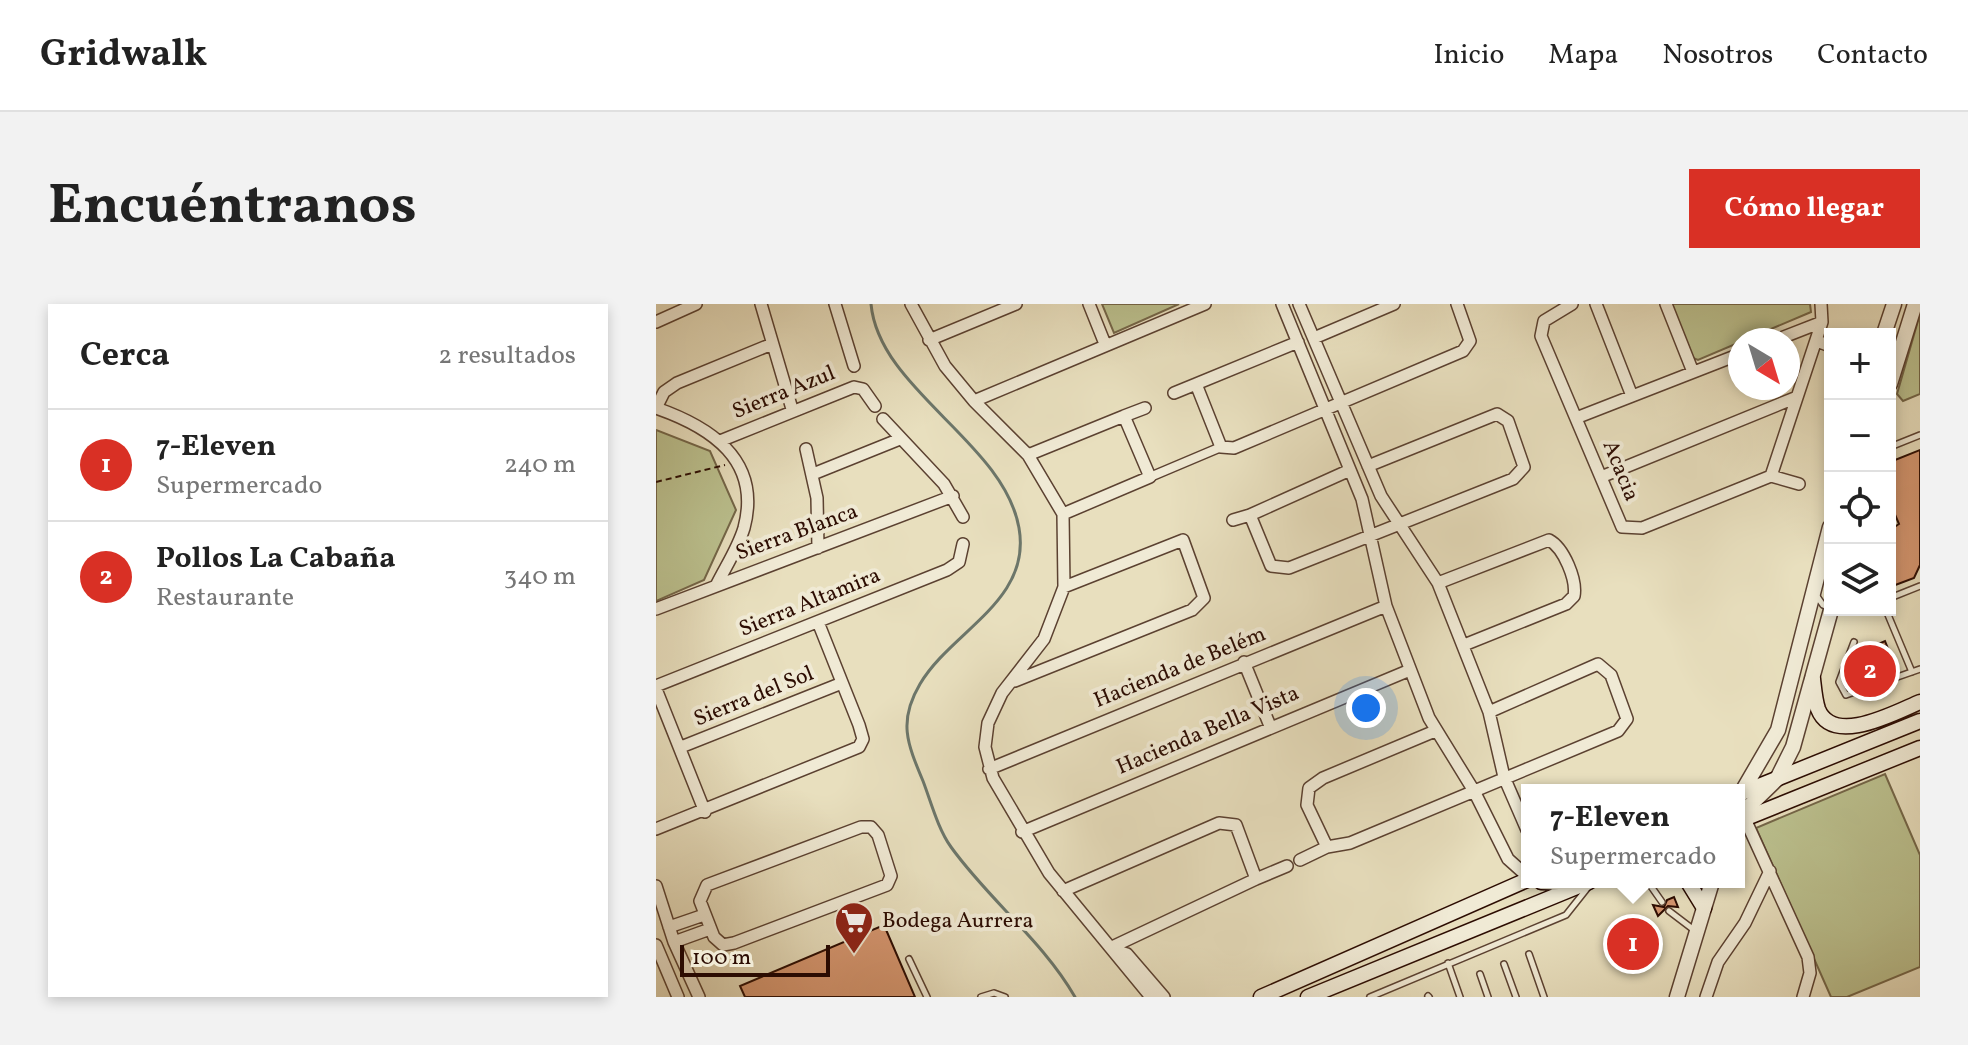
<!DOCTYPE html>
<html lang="es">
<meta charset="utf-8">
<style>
body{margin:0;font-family:Vollkorn,serif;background:#f2f2f2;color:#222}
.controls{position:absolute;right:24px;top:24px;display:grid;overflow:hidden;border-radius:0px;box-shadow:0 4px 12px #0003}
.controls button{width:72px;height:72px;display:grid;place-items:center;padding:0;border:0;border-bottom:2px solid #e0e0e0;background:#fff;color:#222;font:40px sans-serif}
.compass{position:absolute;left:1072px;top:24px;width:72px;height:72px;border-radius:50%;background:#fff;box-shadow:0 4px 12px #0003;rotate:142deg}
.scale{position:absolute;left:24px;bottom:20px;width:150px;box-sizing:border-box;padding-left:8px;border:4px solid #2c0c02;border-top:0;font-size:22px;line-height:28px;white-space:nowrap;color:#2c0c02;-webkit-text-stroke:6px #f0ead5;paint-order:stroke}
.you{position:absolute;left:710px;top:404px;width:28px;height:28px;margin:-20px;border:6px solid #fff;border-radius:50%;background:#1a73e8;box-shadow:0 0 0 12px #1a73e833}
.badge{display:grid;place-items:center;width:52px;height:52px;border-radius:50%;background:#d93025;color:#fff;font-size:26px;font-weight:700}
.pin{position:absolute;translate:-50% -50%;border:4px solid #fff;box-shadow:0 2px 8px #0006}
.popup{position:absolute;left:865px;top:480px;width:224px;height:104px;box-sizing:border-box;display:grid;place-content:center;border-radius:0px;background:#fff;filter:drop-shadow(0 2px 6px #0005);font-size:26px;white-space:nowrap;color:#767676}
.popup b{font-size:30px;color:#222}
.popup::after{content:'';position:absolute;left:50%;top:100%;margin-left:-16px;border:16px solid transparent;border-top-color:#fff}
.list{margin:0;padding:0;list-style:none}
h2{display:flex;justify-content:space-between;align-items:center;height:104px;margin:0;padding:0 32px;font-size:34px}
h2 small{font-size:26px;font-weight:400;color:#767676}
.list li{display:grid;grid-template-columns:52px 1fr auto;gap:24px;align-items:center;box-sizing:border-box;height:112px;padding:0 32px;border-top:2px solid #e0e0e0}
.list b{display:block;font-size:30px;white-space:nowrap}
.list p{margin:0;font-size:26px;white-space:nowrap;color:#767676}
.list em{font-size:26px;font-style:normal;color:#767676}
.icon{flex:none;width:44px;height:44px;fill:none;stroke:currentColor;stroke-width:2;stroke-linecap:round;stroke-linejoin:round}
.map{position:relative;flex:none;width:1264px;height:693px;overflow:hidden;border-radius:0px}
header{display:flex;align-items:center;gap:48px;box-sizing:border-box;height:112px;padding:0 40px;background:#fff;border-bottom:2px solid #e0e0e0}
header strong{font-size:38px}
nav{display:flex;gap:44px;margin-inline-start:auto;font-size:28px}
.intro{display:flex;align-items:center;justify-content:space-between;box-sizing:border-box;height:192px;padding:0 48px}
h1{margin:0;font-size:56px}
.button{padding:20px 36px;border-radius:0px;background:#d93025;color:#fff;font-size:28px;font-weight:700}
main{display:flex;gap:48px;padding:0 48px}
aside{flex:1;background:#fff;border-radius:0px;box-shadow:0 4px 12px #0003}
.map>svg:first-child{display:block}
</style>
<header>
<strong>Gridwalk</strong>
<nav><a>Inicio</a><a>Mapa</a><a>Nosotros</a><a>Contacto</a></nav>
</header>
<div class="intro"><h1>Encuéntranos</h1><a class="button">Cómo llegar</a></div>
<main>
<aside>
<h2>Cerca<small>2 resultados</small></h2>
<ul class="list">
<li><span class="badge">1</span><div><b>7-Eleven</b><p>Supermercado</p></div><em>240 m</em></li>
<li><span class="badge">2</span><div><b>Pollos La Cabaña</b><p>Restaurante</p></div><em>340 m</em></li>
</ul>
</aside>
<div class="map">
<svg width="1264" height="693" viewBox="0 0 1264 693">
<rect width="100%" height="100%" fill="#e8dfbe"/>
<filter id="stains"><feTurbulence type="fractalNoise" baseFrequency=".0025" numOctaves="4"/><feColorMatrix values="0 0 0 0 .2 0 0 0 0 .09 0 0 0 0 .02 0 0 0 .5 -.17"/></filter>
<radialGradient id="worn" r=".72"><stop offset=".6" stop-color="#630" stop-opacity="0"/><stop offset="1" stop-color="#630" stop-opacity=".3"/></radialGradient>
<path fill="#bbc08e" stroke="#746648" stroke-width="2" d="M 446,0 L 523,0 L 458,29 Z
M 1015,0 L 1154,0 L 1155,8 L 1042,56 L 1037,54 Z
M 1264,10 L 1264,90 L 1247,97 L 1241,90 Z
M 0,126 L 54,147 L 80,206 L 48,276 L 0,297 Z
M 1229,470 L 1264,551 L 1264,663 L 1191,693 L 1175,693 L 1100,524 Z"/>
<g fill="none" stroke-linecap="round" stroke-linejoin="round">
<path stroke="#6c766a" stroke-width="3" d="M 215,0 C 223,86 348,138 363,224 C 376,297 295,327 264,380 C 242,417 251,439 267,477 C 275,498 282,525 295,543 C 333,596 387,637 419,693"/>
</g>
<path fill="#d59670" stroke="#2c0c02" stroke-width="2" d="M 1264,146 L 1264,261 L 1258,274 L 1234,283 L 1234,226 L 1243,220 L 1234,199 L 1234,158 Z
M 1229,337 L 1240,365 L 1210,376 L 1205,362 L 1211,345 Z
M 1018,593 L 1022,603 L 1012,602 L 1002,612 L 997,601 L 1008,603 L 1011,596 Z
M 228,621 L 259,693 L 89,693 L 84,682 Z
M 982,626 L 991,631 L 997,644 L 967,658 L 957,636 Z"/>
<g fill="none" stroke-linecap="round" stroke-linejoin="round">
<g stroke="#5b4131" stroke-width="8">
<path id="service" d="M 1234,143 L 1264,131
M 1160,291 L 1167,301 L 1174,304
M 1234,294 L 1264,282
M 1186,306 L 1212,306
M 1230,306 L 1256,368
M 1198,338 L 1183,378 L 1190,391 L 1264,365
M 992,578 L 1006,598
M 1013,607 L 1038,626
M 873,650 L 888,693
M 253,655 L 271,693
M 792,659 L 804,693
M 848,660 L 860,693
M 824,670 L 832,693
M 772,692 L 773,693
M 325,693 L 338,689 L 349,693
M 714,693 L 910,611 L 933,582"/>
</g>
<g stroke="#5b4131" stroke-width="11">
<path id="pedestrian" d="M 494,173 L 565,143"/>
</g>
<g stroke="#5b4131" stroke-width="14">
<path id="minor" d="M 105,0 L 136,105
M 179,0 L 198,62
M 255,0 L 289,62 L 318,97 L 372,151 L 407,210 L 408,283 L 388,335 L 346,389 L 332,419 L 329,443 L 337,474 L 393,569 L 495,693
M 433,0 L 449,40
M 626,0 L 706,195 L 730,302 L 773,414 L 818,487 L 852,555 L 871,572
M 643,0 L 725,192 L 782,279 L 833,408 L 848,473 L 871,526
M 916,0 L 888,17 L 885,32 L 966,223 L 986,224 L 1115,172
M 940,0 L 976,92
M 1010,0 L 1037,68
M 0,18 L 40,0
M 658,34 L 738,0
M 273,36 L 360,0
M 1120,36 L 1166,18
M 1161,37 L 1174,42
M 642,38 L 540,80 L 565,143 L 578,144 L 807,47 L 814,37 L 801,0
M 518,89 L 540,80
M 318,97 L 549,0
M 0,104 C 55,123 106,156 88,224 C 82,244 70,262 61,280
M 0,104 L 8,88 L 21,79 L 116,40
M 468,112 L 489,104
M 920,114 L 1084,50
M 227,115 L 288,180 L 307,213
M 64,137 L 198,83 L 207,85 L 219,102
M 150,145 L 161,194 L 162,244
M 372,151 L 468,112 L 494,173 L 407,210
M 694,166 L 594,211 L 615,262 L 633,264 L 857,175 L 868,163 L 852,117 L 841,110 L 712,162
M 157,170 L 244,135
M 1115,172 L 1166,18 L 1165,0
M 1115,172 L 1143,180
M 945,173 L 1141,93
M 577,216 L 594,211
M 782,279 L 893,236 C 908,244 921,276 918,292 L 910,300 L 808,341
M 0,305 L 297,192
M 588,358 L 614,422
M 359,377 L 536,306 L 548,294 L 527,236 L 408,283
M 0,382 L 291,266 L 303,258 L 307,240
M 0,385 L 49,508
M 779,427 L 667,474 L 653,484 L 651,501 L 671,543 L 694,539 L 962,427 L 971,415 L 955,371 L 942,360 L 833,408
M 25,443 L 186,379
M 333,465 L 730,302
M 1089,515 L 1152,653 L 1154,669 L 1147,693
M 205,523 L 215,523 L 222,531 L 235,572 L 231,581 L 78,639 L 67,641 L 58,633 L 44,597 L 51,581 Z
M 0,525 L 203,443 L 207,435 L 203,421 L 162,318
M 366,528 L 754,366
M 644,556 L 671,543
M 600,575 L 631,562
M 0,582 L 18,638 L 43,693
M 407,587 L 563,519 L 580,521 L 600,575 L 456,643
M 13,623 L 48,611
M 18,638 L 54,625
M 0,641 L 22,693
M 461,647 L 471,650 L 508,693
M 1050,693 L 1062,658 L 1089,619 L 1114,567"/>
</g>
<g stroke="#5b4131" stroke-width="17">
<path id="tertiary" d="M 1228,30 L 1238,0
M 1234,80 L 1259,0
M 1083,493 L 1122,426 L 1174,223
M 1083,512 L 1121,475 L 1137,443 L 1175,306
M 1021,693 L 1056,578"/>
</g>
<g stroke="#2c0c02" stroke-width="17">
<path id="secondary" d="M 1157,375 C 1158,384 1159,396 1162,405 C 1177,443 1240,408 1264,398
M 1083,490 L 1264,417
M 1083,517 L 1264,444
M 885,578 L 921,579
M 1032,578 L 1048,604
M 605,693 L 871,576
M 652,693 L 933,578"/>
</g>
<path stroke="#2c0c02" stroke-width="2" stroke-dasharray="6 4" stroke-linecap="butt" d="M 0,178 L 69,161"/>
<use href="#service" stroke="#f0ead5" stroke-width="5"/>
<use href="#pedestrian" stroke="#f0ead5" stroke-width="8"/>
<use href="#minor" stroke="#f0ead5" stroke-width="11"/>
<use href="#tertiary" stroke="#f0ead5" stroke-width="14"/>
<use href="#secondary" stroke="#f0ead5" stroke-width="14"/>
</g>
<defs>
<g id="supermarket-pin" transform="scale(2)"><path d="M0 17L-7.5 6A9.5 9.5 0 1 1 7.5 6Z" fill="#8f2418" stroke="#f0ead5"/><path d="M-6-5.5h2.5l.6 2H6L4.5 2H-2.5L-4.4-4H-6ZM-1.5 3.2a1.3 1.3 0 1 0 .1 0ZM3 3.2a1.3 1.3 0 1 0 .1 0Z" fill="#fff"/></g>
</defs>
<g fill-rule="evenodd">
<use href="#supermarket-pin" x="198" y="617"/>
</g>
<g text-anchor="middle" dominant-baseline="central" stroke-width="8" stroke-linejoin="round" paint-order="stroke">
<g font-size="22" fill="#2c0c02" stroke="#f0ead5">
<text transform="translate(128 89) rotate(-22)">Sierra Azul</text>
<text transform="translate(964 167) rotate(68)">Acacia</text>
<text transform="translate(141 229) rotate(-20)">Sierra Blanca</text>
<text transform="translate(154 299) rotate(-22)">Sierra Altamira</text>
<text transform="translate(524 364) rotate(-22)">Hacienda de Belém</text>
<text transform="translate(98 393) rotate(-22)">Sierra del Sol</text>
<text transform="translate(552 427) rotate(-23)">Hacienda Bella Vista</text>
</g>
<g font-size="22" fill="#2c0c02" stroke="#f0ead5" text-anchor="start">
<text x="226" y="617">Bodega Aurrera</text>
</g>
</g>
<rect width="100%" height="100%" filter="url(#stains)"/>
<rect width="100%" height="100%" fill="url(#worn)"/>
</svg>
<div class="controls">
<button>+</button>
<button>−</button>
<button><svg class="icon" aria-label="locate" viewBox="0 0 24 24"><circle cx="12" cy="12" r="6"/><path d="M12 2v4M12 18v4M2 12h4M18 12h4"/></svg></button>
<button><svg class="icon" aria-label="layers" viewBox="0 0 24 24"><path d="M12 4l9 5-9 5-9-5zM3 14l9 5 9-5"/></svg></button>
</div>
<svg class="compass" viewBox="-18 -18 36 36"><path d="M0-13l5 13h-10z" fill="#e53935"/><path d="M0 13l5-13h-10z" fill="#767676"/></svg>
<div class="scale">100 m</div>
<div class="you"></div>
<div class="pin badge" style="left:977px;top:640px">1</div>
<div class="popup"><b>7-Eleven</b>Supermercado</div>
<div class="pin badge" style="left:1214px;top:367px">2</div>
</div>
</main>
